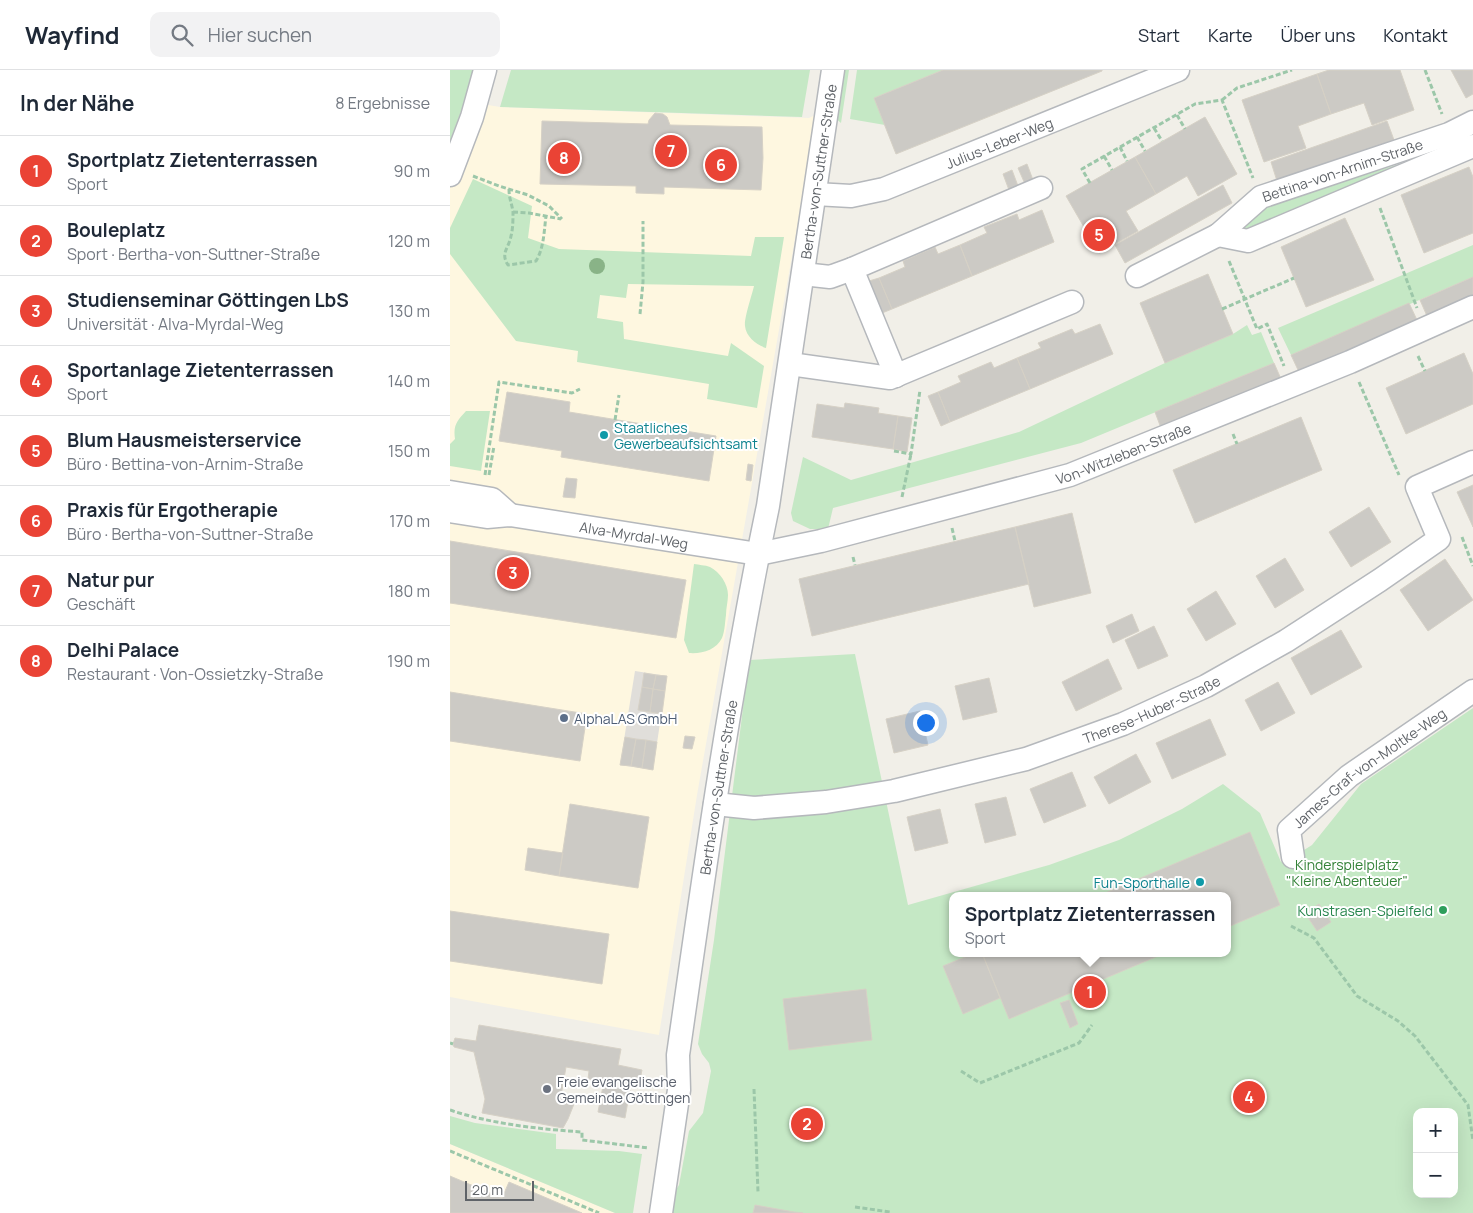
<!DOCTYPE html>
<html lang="de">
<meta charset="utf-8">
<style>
body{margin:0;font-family:Manrope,sans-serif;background:#f2f2f3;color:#1f2937}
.controls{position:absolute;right:15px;bottom:15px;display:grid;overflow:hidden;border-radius:10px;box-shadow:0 5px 20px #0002}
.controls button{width:45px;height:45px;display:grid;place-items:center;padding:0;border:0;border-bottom:1px solid #e0e1e3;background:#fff;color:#1f2937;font:25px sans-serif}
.scale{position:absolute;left:15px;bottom:12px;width:69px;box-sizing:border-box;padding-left:5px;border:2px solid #5f6368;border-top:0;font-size:14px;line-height:18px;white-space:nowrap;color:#5f6368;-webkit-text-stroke:4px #fff;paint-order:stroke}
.you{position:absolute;left:475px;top:652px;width:18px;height:18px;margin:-12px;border:4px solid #fff;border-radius:50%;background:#1a73e8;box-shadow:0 0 0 8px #1a73e833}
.badge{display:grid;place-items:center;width:32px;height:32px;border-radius:50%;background:#ea4335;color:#fff;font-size:16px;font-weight:700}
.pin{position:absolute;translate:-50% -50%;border:2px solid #fff;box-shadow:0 1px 5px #0006}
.popup{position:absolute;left:499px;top:822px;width:282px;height:65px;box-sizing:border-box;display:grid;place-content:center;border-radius:10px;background:#fff;filter:drop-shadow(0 1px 4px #0005);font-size:16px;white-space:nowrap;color:#747a83}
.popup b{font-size:19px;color:#1f2937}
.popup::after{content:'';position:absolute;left:50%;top:100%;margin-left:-10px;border:10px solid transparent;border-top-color:#fff}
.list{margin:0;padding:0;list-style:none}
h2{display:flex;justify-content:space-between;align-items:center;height:65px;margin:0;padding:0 20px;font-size:21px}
h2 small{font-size:16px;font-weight:400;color:#747a83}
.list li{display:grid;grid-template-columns:32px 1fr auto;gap:15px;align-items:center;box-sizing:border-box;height:70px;padding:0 20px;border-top:1px solid #e0e1e3}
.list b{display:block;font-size:19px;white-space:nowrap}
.list p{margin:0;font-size:16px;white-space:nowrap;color:#747a83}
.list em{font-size:16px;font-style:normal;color:#747a83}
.icon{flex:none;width:28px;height:28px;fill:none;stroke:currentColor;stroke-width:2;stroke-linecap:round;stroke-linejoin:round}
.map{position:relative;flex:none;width:1023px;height:1143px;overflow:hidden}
header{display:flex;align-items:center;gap:30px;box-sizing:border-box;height:70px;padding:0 25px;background:#fff;border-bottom:1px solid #e0e1e3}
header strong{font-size:24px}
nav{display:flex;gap:28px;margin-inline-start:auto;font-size:18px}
.search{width:350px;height:45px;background:#f2f2f3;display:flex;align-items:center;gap:12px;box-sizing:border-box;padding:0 18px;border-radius:10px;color:#747a83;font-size:19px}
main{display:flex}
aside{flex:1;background:#fff}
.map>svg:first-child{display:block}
</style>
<header>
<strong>Wayfind</strong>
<div class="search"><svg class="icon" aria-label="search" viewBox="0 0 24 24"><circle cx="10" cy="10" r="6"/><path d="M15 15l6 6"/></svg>Hier suchen</div>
<nav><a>Start</a><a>Karte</a><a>Über uns</a><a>Kontakt</a></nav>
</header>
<main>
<aside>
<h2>In der Nähe<small>8 Ergebnisse</small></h2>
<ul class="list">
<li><span class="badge">1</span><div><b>Sportplatz Zietenterrassen</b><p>Sport</p></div><em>90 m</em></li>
<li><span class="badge">2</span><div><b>Bouleplatz</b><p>Sport · Bertha-von-Suttner-Straße</p></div><em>120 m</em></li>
<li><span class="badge">3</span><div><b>Studienseminar Göttingen LbS</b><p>Universität · Alva-Myrdal-Weg</p></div><em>130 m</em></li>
<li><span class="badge">4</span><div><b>Sportanlage Zietenterrassen</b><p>Sport</p></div><em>140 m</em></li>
<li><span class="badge">5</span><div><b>Blum Hausmeisterservice</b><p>Büro · Bettina-von-Arnim-Straße</p></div><em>150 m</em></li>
<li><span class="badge">6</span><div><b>Praxis für Ergotherapie</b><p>Büro · Bertha-von-Suttner-Straße</p></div><em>170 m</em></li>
<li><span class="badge">7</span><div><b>Natur pur</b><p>Geschäft</p></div><em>180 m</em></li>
<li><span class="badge">8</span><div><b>Delhi Palace</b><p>Restaurant · Von-Ossietzky-Straße</p></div><em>190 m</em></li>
</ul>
</aside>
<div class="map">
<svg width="1023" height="1143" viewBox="0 0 1023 1143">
<rect width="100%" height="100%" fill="#f1efe8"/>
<path fill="#fef7e0" d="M 15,31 L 50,37 L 359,48 L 367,44 L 247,725 L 209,965 L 0,927 L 0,71 Z
M 0,1074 L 165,1143 L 0,1143 Z"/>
<path fill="#e0deda" d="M 185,601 L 217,606 L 203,700 L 170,695 Z"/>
<path fill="#c5e8c5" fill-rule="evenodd" d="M 0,0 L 23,0 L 15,31 L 0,71 Z
M 61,0 L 360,0 L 352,47 L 50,37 Z
M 391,0 L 399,0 L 391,53 L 384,47 Z
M 407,0 L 493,0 L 424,28 L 435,55 L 400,49 Z
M 976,86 L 792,163 L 792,149 L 817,134 Z
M 23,109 L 82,136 L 78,168 L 109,179 L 301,186 L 305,167 L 334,167 L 316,278 C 307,275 296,267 295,256 C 294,248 302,225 304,216 L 178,214 L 176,228 L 150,225 L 147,248 L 173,252 L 174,269 L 278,286 L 281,273 L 314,296 L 307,338 L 257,329 L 259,314 L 127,292 L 128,281 L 66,271 L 0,184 L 0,158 Z
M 1023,175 L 1023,207 L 841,285 L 828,258 Z
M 797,255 L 802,265 L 811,262 L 824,293 L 631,373 L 383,438 L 378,459 L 360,459 L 343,451 L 341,443 L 353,387 L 401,410 L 569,362 L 715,293 L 783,264 Z
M 16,341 L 40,341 L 31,401 L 0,396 L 0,374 L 5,369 C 3,355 7,351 16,341 Z
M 244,494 C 249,495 255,495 260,497 C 270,502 278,514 278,525 C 278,531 276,538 276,545 C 275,551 275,561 272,568 C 266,580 252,584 239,583 L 234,570 Z
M 405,584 L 458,835 L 599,795 L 669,770 L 732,739 L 773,714 L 810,743 L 831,792 L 843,787 L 862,775 L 911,714 L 1023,638 L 1023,1143 L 221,1143 L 224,1123 L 229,1115 L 239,1061 L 253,1043 L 261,1001 L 259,993 L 252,984 L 248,974 L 264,870 L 299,590 ZM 502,826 L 778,826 L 778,883 L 502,883 ZM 967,1042 L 1004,1042 L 1004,1124 L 967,1124 Z
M 0,1046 L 25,1053 L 106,1064 L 106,1079 L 169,1081 L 192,1084 L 183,1143 L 165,1143 L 0,1074 Z"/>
<path fill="#cccac5" stroke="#d6d1c6" d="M 493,0 L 652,0 L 652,1 L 446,84 L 424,28 Z
M 879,0 L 950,0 L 964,40 L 922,55 L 914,33 L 881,44 L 867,4 Z
M 1001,0 L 1023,0 L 1023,24 L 1016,28 Z
M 867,4 L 881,44 L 848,56 L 856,78 L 814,92 L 792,30 Z
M 205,43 L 213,44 L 217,47 L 220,55 L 312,57 L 313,88 L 311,120 L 214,117 L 214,124 L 186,123 L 186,116 L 90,114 L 92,51 L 198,54 L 199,50 Z
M 755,47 L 787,104 L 748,126 L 737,106 L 706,124 L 685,87 Z
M 937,51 L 944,70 L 827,111 L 821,92 Z
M 685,87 L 706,124 L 676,141 L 688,161 L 649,183 L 616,126 Z
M 577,94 L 583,110 L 575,114 L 568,98 Z
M 1019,97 L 1023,107 L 1023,163 L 974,183 L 951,125 Z
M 562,100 L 568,116 L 559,120 L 553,104 Z
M 773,115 L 782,133 L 675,193 L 665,175 Z
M 592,140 L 604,172 L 522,206 L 510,175 L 537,163 L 534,157 L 567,144 L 569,150 Z
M 895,148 L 924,210 L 856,237 L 831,177 Z
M 510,175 L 522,206 L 442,239 L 429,208 L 455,197 L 453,191 L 485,177 L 488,184 Z
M 758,204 L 783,264 L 715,293 L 690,233 Z
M 1023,207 L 1023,226 L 977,246 L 970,230 Z
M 429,208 L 442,239 L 432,243 L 419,211 Z
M 959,233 L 967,250 L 849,302 L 841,285 Z
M 650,254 L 663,284 L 580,319 L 567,288 L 591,278 L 588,273 L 622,259 L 625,264 Z
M 1014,283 L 1023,304 L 1023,334 L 956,364 L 936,318 Z
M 567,288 L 580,319 L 500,352 L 488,322 L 511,312 L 508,306 L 541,292 L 544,298 Z
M 824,293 L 831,309 L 711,358 L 705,342 Z
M 57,322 L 120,332 L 119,342 L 266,366 L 259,411 L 111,387 L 112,381 L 49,371 Z
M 488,322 L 500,352 L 491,356 L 478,326 Z
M 395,333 L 429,338 L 428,343 L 448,346 L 443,379 L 362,367 L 367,334 L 394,338 Z
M 448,346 L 462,348 L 457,382 L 443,379 Z
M 851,347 L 872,400 L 745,453 L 723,400 Z
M 298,394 L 303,395 L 301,411 L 296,410 Z
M 116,408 L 127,409 L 125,428 L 113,427 Z
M 1023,415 L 1023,457 L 1007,422 Z
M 919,437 L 941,472 L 901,497 L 879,462 Z
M 622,443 L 641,523 L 584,537 L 565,457 Z
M 565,457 L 579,514 L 362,566 L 349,509 Z
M 0,471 L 236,510 L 226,568 L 0,533 Z
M 835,488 L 854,520 L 825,538 L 806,506 Z
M 995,489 L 1023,530 L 978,561 L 950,520 Z
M 766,521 L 786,554 L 756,571 L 737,539 Z
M 682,544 L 689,561 L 663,573 L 656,556 Z
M 704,556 L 718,586 L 688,599 L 675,570 Z
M 891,560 L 912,597 L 861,625 L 841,588 Z
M 658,589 L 672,619 L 626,641 L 612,612 Z
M 194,603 L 206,605 L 203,619 L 192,617 Z
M 206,605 L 217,606 L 215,621 L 203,619 Z
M 539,608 L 547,642 L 513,650 L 505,616 Z
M 828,612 L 845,643 L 811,661 L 795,630 Z
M 192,617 L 203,619 L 200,642 L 188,640 Z
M 203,619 L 215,621 L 212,644 L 200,642 Z
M 0,622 L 137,644 L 130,691 L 0,671 Z
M 470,641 L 478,675 L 444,683 L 436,649 Z
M 760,649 L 776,685 L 722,709 L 706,673 Z
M 235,666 L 245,667 L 242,679 L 233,678 Z
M 175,667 L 186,669 L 181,696 L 170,695 Z
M 186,669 L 196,670 L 192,698 L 181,696 Z
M 196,670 L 207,672 L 203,700 L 192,698 Z
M 686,684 L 701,712 L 659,734 L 644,707 Z
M 622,702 L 636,736 L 594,753 L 580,719 Z
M 556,727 L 566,765 L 535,773 L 525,734 Z
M 120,734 L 199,747 L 188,818 L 109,806 Z
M 490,739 L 498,773 L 465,781 L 457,747 Z
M 800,762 L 830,835 L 778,857 L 778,826 L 648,826 Z
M 78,778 L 113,783 L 109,806 L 75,800 Z
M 869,834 L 881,852 L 867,861 L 855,843 Z
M 0,841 L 159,864 L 152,914 L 0,891 Z
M 525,883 L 532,883 L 550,928 L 513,944 L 493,896 Z
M 532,883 L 715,883 L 559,949 Z
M 416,919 L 422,970 L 339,980 L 333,929 Z
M 619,930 L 628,954 L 620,958 L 610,933 Z
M 29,955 L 171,979 L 168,995 L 192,1000 L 190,1010 L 182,1008 L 175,1048 L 148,1042 L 154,1011 L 138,1009 L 139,1001 L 116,997 L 111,1026 L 124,1034 L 118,1049 L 113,1058 L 32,1043 L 35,1029 L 24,982 L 4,977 L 3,974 L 5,968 L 26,971 Z
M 0,1106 L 52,1128 L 59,1112 L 132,1143 L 0,1143 Z
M 305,1135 L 344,1142 L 353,1143 L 303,1143 Z"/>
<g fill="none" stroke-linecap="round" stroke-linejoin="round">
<g stroke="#b5b8bc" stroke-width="25">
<g id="street">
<path d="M 0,105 L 22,47 L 35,0"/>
<path id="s1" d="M 365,124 L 401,126 L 434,119 L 728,0"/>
<path d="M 768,165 L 798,171 L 1023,76"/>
<path d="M 353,204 L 380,207 L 402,199"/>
<path id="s2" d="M 687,206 L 768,165 L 811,127 L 999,64 L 1023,52"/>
<path d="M 340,294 L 440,308 L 622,232"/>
<path d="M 446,306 L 402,199 L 591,118"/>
<path d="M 0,422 L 42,429 L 60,445"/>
<path id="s3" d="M 0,441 L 37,447 L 60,445 L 308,484 L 371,471 L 620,405 L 900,292 L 1023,237"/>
<path id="s4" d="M 265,734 L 304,738 L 376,732 L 444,721 L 576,689 L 673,654 L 756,616 L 836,571 L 930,510 L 989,469 L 967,417 L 1023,392"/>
<path id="s5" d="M 843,787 L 839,760 L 899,706 L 1023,621"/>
<path id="s6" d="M 211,1143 L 229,1020 L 228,985 C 254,802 280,618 318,436 L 383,0"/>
</g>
</g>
<path stroke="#9cc7a9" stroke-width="3" stroke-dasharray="5 2.5" stroke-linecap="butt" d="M 975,0 L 992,44
M 772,30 L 787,18 L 842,0
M 727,45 L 735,59
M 704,58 L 712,71
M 687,67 L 695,81
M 670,77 L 677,91
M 654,86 L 662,100
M 23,106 L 49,116 L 78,125 L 99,136 L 112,149
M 640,113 L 632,99 L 745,34 L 772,30 L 803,108
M 59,119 C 59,129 62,134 63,142 C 63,149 63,159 61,166 C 59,178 50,183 58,195 L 86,191 C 94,178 94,161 96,146
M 930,138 L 967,238
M 63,142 L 79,143 L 111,149
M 779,191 L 807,259 L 817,254 L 834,296
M 772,239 L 844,208
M 190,244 L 193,212 L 193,151
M 968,286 L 975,301
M 909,312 L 949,405
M 165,350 L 169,325
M 783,364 L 787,374
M 444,381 L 461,384 L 470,320
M 35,405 L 49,312 L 122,323 L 130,319
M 39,405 L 44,376
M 452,427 L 461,384
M 502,458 L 505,471
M 1012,467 L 1023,496
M 403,487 L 405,495
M 841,856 L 864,868 L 907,926 L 948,951 L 965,966 L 1018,1035 L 1023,1071
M 0,973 L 3,974
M 511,1001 L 530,1013 L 629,973 L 642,955
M 191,1008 L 190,1015 L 208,1017
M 304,1019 L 308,1122
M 0,1040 C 41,1054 89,1059 132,1062 L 132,1070 L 199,1078
M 0,1081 L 149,1143
M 405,1137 L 440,1142"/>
<use href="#street" stroke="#fff" stroke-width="22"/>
</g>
<circle fill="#89b387" cx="147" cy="196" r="8"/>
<g fill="#0f9aa8" stroke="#fff" stroke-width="2">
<circle cx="154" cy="365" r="5"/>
<circle cx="750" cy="812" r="5"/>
</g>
<circle fill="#5c6f8a" stroke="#fff" stroke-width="2" cx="114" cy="648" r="5"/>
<circle fill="#2e9e5b" stroke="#fff" stroke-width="2" cx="993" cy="840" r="5"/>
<circle fill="#6b7280" stroke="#fff" stroke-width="2" cx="97" cy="1019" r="5"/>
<g text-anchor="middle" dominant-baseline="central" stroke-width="4" stroke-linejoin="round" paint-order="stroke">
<g font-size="14" fill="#5f6368" stroke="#fff">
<text stroke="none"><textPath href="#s1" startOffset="194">Julius-Leber-Weg</textPath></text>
<text stroke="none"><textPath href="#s2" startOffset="234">Bettina-von-Arnim-Straße</textPath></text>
<text stroke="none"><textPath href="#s6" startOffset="1054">Bertha-von-Suttner-Straße</textPath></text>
<text stroke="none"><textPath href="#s3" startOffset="691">Von-Witzleben-Straße</textPath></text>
<text stroke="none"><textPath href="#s3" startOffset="186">Alva-Myrdal-Weg</textPath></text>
<text stroke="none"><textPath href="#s4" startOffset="451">Therese-Huber-Straße</textPath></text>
<text stroke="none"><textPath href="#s5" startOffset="129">James-Graf-von-Moltke-Weg</textPath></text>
<text stroke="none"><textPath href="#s6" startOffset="430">Bertha-von-Suttner-Straße</textPath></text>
</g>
<g font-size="14" fill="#0d838f" stroke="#fff" text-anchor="start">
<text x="164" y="357">Staatliches<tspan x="164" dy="16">Gewerbeaufsichtsamt</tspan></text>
<text x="740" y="812" text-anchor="end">Fun-Sporthalle</text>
</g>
<g font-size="14" fill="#4e5e75" stroke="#fff" text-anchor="start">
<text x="124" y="648">AlphaLAS GmbH</text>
</g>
<g font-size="14" fill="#348238" stroke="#fff">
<text x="897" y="794">Kinderspielplatz<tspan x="897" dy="16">"Kleine Abenteuer"</tspan></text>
</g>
<g font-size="14" fill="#27864d" stroke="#fff" text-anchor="end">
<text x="983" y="840">Kunstrasen-Spielfeld</text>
</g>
<g font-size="14" fill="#5b616d" stroke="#fff" text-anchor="start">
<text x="107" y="1011">Freie evangelische<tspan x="107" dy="16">Gemeinde Göttingen</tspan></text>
</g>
</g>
</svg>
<div class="controls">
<button>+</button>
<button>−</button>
</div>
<div class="scale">20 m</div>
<div class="you"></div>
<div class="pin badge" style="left:640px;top:922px">1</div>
<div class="popup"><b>Sportplatz Zietenterrassen</b>Sport</div>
<div class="pin badge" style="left:357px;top:1054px">2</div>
<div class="pin badge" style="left:63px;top:503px">3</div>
<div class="pin badge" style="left:799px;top:1027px">4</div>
<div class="pin badge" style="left:649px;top:165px">5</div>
<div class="pin badge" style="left:271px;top:95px">6</div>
<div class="pin badge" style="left:221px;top:81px">7</div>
<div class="pin badge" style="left:114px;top:88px">8</div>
</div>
</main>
